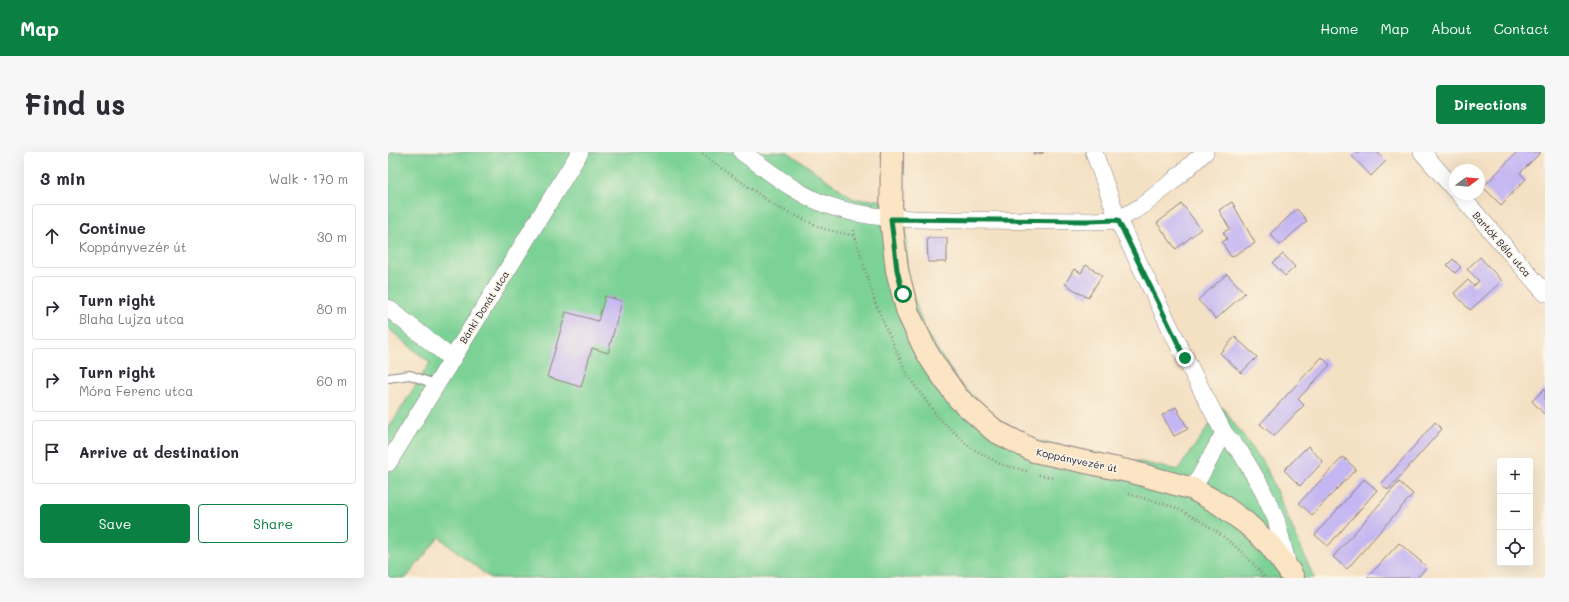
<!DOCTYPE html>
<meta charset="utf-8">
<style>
body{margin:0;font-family:Mali,sans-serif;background:#f7f7f7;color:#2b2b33}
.controls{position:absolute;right:12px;bottom:12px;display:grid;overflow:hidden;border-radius:4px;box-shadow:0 4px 16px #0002}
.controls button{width:36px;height:36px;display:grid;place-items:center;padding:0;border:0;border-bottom:1px solid #e1e1e2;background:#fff;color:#2b2b33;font:20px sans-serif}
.compass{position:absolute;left:1061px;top:12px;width:36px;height:36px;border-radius:50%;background:#fff;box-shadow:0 4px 16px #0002;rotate:74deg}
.stop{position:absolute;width:12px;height:12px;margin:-9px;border:3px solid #0b8043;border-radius:50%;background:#fff}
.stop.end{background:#0b8043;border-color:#fff;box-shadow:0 1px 4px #0008}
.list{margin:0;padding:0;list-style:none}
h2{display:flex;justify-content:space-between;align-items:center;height:52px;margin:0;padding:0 16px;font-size:17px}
h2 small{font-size:13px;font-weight:400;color:#7c7c81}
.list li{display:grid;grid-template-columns:26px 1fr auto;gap:12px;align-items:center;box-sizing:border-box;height:64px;margin:0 8px 8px;padding:0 8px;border:1px solid #e1e1e2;border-radius:4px}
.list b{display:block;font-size:15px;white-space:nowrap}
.list p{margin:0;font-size:13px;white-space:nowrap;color:#7c7c81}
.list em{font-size:13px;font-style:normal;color:#7c7c81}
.actions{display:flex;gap:8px;padding:12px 16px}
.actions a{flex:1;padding:9px 0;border:1px solid #0b8043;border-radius:4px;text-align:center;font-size:14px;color:#0b8043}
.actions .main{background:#0b8043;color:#fff}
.icon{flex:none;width:22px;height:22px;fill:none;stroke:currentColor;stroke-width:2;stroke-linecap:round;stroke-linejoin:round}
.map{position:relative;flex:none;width:1157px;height:426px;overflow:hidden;border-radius:4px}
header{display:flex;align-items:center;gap:24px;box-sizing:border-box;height:56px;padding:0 20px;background:#0b8043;color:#fff}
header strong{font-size:19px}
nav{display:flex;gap:22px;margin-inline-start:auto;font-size:14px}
.intro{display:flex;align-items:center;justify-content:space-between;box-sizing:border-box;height:96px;padding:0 24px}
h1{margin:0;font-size:28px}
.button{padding:10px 18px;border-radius:4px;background:#0b8043;color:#fff;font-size:14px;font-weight:700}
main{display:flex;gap:24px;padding:0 24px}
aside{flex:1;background:#fff;border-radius:4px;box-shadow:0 4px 16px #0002}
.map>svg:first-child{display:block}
</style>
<header>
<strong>Map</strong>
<nav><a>Home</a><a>Map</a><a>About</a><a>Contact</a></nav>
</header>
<div class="intro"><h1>Find us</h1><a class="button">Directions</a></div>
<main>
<aside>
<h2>3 min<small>Walk · 170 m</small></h2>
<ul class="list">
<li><svg class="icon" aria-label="ahead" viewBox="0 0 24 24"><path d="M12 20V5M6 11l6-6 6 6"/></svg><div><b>Continue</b><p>Koppányvezér út</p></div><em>30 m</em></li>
<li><svg class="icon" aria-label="right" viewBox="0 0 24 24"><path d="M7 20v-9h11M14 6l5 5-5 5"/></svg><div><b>Turn right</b><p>Blaha Lujza utca</p></div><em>80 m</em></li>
<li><svg class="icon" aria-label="right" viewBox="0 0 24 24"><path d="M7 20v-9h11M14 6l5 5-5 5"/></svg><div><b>Turn right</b><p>Móra Ferenc utca</p></div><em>60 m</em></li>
<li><svg class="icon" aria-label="arrive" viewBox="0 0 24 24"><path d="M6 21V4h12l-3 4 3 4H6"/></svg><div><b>Arrive at destination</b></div></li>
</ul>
<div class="actions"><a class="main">Save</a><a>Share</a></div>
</aside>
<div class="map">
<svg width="1157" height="426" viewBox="0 0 1157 426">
<rect width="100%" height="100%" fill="#fcf5e5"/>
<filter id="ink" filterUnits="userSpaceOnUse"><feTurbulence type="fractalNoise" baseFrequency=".025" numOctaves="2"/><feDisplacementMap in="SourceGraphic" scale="8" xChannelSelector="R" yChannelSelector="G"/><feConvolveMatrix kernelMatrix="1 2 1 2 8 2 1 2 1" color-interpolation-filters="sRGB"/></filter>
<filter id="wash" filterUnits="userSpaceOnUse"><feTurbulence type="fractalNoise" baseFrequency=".012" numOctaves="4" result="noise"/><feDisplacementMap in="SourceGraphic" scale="16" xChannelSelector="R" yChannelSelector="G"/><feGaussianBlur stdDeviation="0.9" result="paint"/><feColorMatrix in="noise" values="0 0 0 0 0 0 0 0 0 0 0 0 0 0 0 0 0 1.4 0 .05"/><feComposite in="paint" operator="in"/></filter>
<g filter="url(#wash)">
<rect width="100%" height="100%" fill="#f4e0c3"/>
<path fill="#7bd296" stroke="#4e7a68" d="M 0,0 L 400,0 L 466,47 L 519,49 L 518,123 L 537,179 L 572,232 L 611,268 L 649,289 L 790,318 L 834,255 L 877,313 L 926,426 L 102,426 L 51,385 L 18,426 L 0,426 L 0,277 L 42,211 L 0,176 Z"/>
<g id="blocks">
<path fill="#c4b6f2" d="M 645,0 L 655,0 L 655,1 L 646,3 Z
M 968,0 L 989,0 L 998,9 L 983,24 L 964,4 Z
M 1129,0 L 1153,0 L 1132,21 L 1138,27 L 1113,53 L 1095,35 Z
M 844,50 L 867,91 L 843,105 L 834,90 L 839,87 L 835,80 L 842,77 L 831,58 Z
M 794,52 L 813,77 L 788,97 L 769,71 Z
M 909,57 L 919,69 L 892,93 L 882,82 Z
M 539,86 L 559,86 L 559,110 L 540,110 Z
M 895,102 L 907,115 L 897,124 L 885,111 Z
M 1092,105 L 1114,129 L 1082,158 L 1066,141 L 1080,128 L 1086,134 L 1091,129 L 1079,117 Z
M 1065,107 L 1073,115 L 1067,121 L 1059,113 Z
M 698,113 L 714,123 L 700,146 L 677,132 L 686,117 L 693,121 Z
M 839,122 L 857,141 L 828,167 L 810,148 Z
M 217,144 L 234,149 L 220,201 L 204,196 L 193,235 L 159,225 L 178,160 L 210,169 Z
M 847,185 L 869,205 L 853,221 L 832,201 Z
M 934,205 L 942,213 L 910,247 L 916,253 L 886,284 L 872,272 Z
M 1157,236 L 1157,261 L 1156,262 L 1144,249 Z
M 788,255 L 800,277 L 786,284 L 774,263 Z
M 1047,270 L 1054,277 L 1000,338 L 993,332 Z
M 920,294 L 935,310 L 912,334 L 896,318 Z
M 955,305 L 968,317 L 924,363 L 911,351 Z
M 976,327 L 989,338 L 940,394 L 927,383 Z
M 1011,330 L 1025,342 L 959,417 L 945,405 Z
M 1011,391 L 1039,415 L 1029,426 L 979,426 Z"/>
</g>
</g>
<g filter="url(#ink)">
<use href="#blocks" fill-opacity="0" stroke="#8b817f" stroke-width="1"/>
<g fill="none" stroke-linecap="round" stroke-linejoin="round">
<g stroke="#8b817f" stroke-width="10">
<path id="lane" d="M 0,226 L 22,223 L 49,233"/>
</g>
<g stroke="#8b817f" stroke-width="18">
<path id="street" d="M 354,0 C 381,19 408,42 439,53 C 481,68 526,67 571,68 C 614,68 658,69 701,69 L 730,68 L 754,54 L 784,30 L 817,0
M 706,0 L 730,68 L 797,206 L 836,281 L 853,301 L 872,333 L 888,367 L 900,414
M 1034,0 L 1067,38
M 1071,42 L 1157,141
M 0,156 L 64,207
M 0,311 L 192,0
M 805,337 L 836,281"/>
</g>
<g stroke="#8b817f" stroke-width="24">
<path id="secondary" d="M 504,0 L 503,67 L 509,118 L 520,161 L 538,199 L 548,215 L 570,246 L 607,279 L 646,299 L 744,320 L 805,337 L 832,352 L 858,371 L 882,393 L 902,420 L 905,426"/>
</g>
<path stroke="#8b817f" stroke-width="2.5" stroke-dasharray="1 3" stroke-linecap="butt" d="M 311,0 L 389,55 L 436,77 L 467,84
M 466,78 L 467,84 L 487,150 L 498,176 L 520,224 L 549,264 L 582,295 L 612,312 L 639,319
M 651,323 L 666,326
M 741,342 C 756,347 773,350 788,356 C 820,371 856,397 877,426"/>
<use href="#lane" stroke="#fff" stroke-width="8"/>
<use href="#street" stroke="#fff" stroke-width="17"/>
<use href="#secondary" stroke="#fce5c4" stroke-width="22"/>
</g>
</g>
<g fill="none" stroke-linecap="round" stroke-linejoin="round" filter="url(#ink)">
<path stroke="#0b8043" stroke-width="5" d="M 515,142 L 509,118 L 503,67 L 701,69 L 730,68 L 797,206"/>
</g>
<g text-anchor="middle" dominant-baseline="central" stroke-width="3" stroke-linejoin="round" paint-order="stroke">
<g font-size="10" fill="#22223b" stroke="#fcf5e5">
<text transform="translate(1114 92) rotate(49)">Bartók Béla utca</text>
<text transform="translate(96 155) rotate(-58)">Bánki Donát utca</text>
<text transform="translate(689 308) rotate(12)">Koppányvezér út</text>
</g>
</g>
</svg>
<div class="controls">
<button>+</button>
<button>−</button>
<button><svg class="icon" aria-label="locate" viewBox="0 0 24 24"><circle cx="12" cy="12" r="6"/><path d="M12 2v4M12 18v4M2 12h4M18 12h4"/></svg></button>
</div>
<svg class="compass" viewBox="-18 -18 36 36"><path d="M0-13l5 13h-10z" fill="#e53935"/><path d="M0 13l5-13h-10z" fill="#7c7c81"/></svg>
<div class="stop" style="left:515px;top:142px"></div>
<div class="stop end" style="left:797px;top:206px"></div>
</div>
</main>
